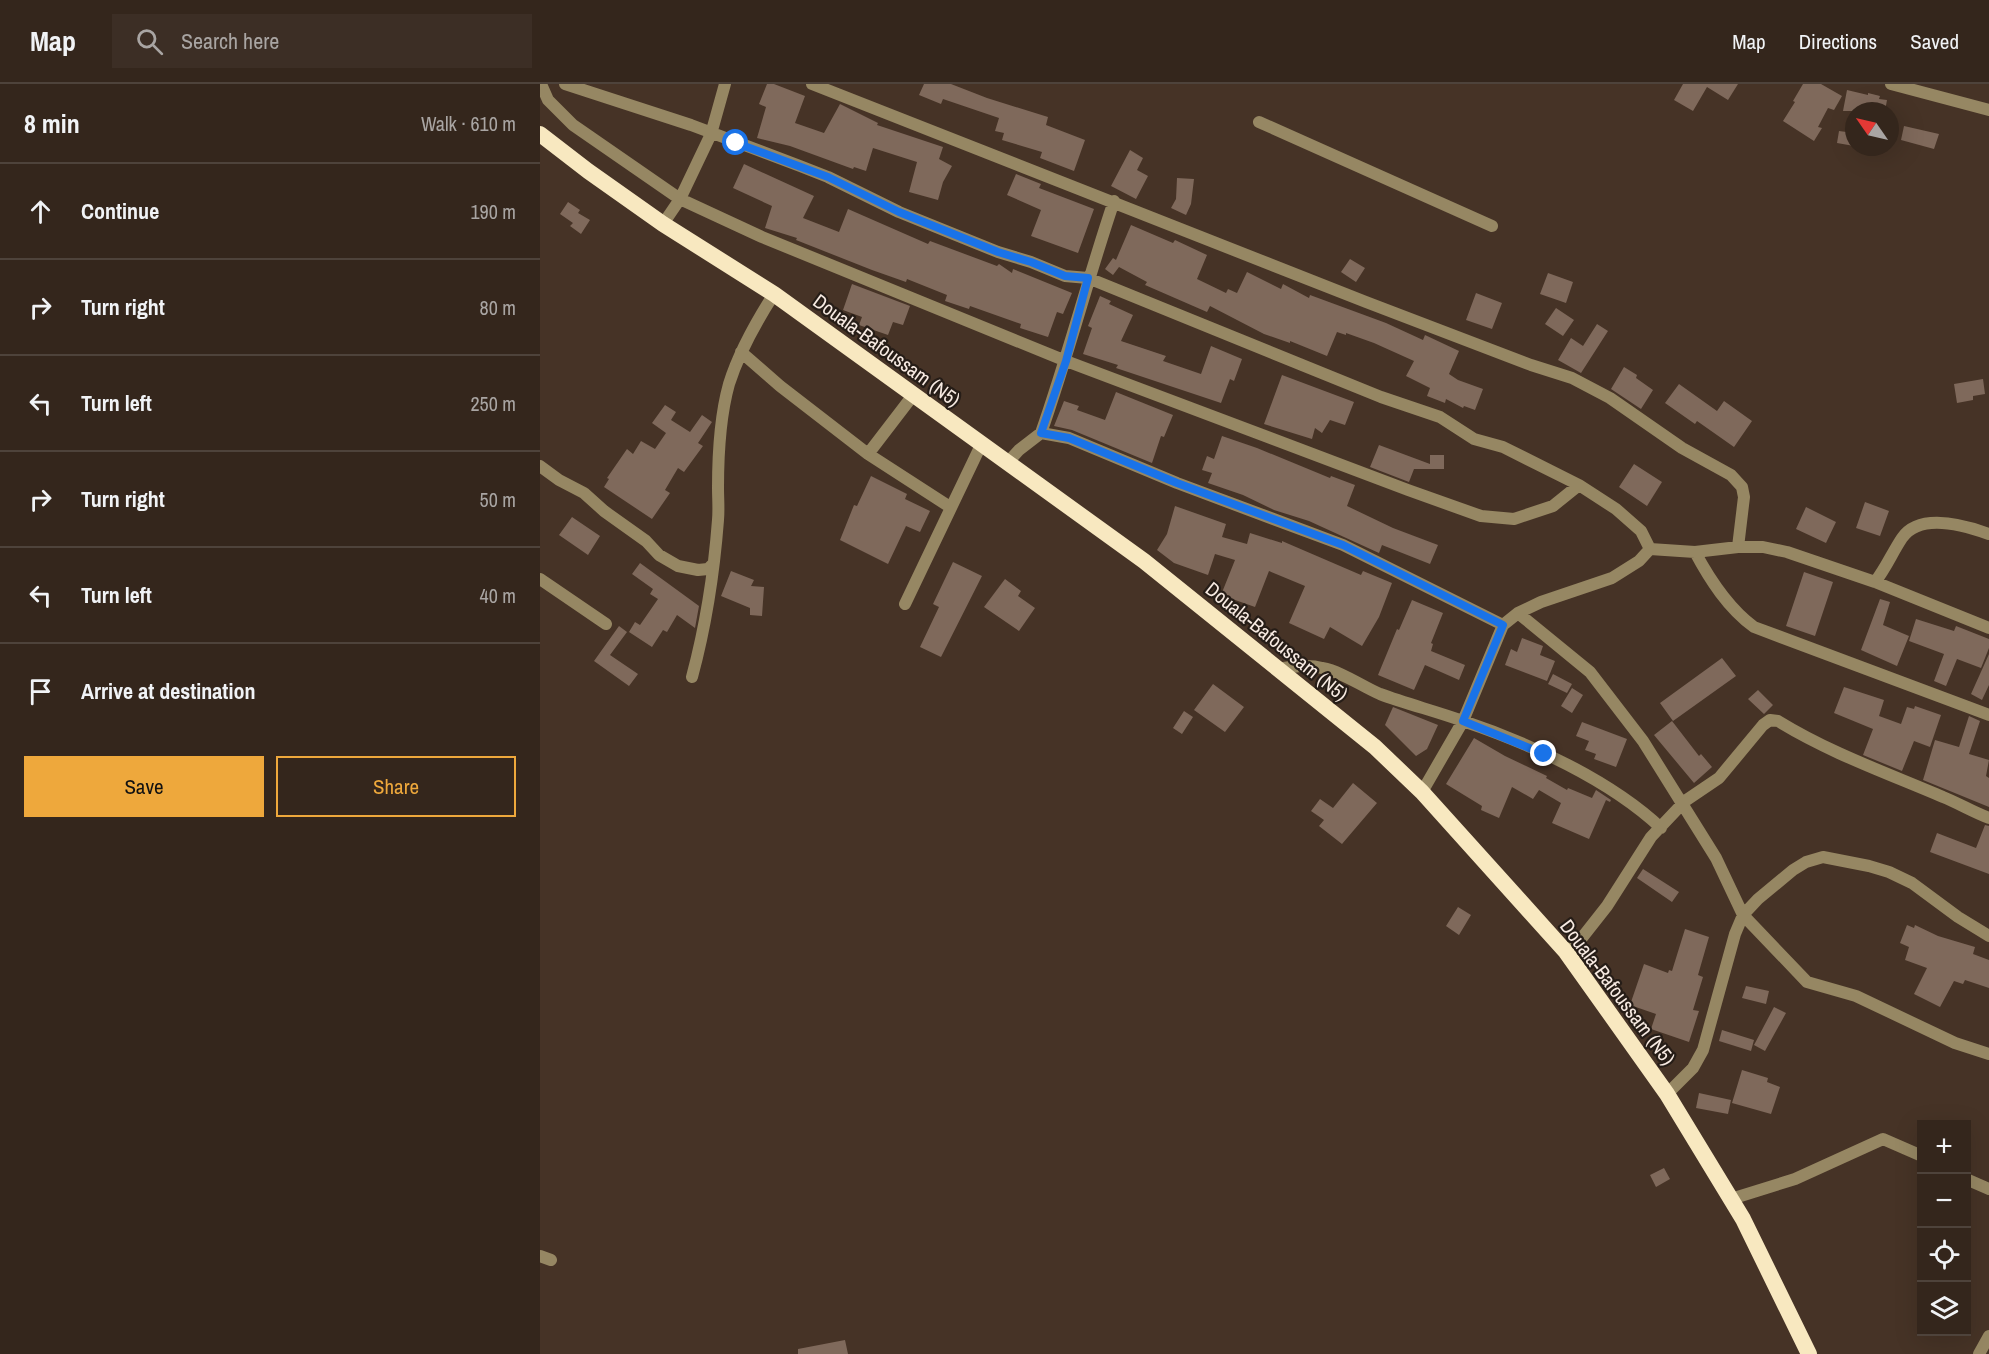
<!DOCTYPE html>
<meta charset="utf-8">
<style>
body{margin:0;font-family:"Archivo Narrow",sans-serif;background:#3c2e25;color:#f1f3f6}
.controls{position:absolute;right:18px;bottom:18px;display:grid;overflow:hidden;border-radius:0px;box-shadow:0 6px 24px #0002}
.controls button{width:54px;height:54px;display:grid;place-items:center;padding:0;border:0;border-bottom:2px solid #4e433b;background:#34261c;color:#f1f3f6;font:30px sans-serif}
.compass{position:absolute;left:1305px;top:18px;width:54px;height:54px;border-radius:50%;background:#34261c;box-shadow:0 6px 24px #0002;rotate:304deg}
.stop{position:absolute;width:18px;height:18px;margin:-14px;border:4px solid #1a73e8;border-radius:50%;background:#fff}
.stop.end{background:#1a73e8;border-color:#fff;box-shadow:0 2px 6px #0008}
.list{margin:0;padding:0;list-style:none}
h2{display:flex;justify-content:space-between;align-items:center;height:78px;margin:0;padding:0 24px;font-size:26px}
h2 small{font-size:20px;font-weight:400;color:#a9a5a3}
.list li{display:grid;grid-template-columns:39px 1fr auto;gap:18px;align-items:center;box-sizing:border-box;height:96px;padding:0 24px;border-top:2px solid #4e433b}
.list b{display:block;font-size:22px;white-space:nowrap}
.list em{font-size:20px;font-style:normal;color:#a9a5a3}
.actions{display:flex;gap:12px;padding:18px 24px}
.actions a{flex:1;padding:14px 0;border:2px solid #eea83c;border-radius:0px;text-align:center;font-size:21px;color:#eea83c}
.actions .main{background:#eea83c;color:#111}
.icon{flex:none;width:33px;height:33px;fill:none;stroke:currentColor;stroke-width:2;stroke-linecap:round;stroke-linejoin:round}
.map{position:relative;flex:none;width:1449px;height:1270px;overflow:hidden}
header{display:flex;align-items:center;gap:36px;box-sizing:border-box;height:84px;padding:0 30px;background:#34261c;border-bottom:2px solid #4e433b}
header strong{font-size:28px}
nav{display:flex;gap:33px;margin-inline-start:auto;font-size:21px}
.search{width:420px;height:54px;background:#3c2e25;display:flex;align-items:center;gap:15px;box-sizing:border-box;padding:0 21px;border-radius:0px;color:#a9a5a3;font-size:22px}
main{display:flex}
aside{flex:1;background:#34261c}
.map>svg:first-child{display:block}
</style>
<header>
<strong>Map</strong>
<div class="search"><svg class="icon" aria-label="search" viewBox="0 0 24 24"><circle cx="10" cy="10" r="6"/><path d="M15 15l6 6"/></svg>Search here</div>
<nav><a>Map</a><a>Directions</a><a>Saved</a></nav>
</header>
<main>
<aside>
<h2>8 min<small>Walk · 610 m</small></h2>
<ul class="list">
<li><svg class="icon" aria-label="ahead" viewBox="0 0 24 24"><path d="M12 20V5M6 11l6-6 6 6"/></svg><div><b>Continue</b></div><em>190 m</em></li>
<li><svg class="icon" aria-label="right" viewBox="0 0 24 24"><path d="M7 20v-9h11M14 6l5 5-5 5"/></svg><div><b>Turn right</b></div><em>80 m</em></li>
<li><svg class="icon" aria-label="left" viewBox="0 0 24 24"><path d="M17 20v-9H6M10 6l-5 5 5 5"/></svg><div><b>Turn left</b></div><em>250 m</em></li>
<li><svg class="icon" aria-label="right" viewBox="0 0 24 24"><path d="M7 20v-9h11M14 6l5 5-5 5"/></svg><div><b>Turn right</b></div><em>50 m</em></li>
<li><svg class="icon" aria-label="left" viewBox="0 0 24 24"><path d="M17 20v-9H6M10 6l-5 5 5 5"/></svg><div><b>Turn left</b></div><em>40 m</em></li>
<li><svg class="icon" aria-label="arrive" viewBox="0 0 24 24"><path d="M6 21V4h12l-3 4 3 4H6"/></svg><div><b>Arrive at destination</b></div></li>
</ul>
<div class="actions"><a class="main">Save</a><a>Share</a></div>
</aside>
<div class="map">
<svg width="1449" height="1270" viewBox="0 0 1449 1270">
<rect width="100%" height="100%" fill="#463326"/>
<path fill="#7f695b" d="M 227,0 L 234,0 L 265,12 L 255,39 L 284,49 L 300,20 L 338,39 L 337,41 L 403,63 L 399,75 L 412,82 L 403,98 L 398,116 L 369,108 L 377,78 L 333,64 L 326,87 L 314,83 L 313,85 L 250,62 L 217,54 L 226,23 L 219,20 Z
M 384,0 L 411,0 L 447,14 L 508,33 L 506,41 L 545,56 L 534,87 L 500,74 L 502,68 L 462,56 L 464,49 L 455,47 L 459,34 L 403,15 L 401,20 L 379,11 Z
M 1143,0 L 1198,0 L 1188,16 L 1167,3 L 1153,27 L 1134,16 Z
M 1263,0 L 1281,0 L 1302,12 L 1294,26 L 1288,24 L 1278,43 L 1282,44 L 1274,57 L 1243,37 L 1255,18 L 1253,17 Z
M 1307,6 L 1328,11 L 1328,9 L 1340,12 L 1339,15 L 1347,16 L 1345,27 L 1303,27 Z
M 1364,42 L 1399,50 L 1394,65 L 1361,56 Z
M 1299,47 L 1314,49 L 1314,62 L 1297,59 Z
M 590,66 L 603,74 L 597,86 L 608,92 L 596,115 L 571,102 Z
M 204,80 L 274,112 L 263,134 L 299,148 L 308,125 L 388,160 L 390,157 L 457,182 L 459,180 L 472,189 L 473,185 L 532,209 L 523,230 L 517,228 L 508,253 L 480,244 L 481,240 L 430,222 L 429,225 L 405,217 L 407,211 L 367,195 L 366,198 L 332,186 L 256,156 L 257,154 L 225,144 L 232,122 L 193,104 Z
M 476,90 L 501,100 L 499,104 L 554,125 L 538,169 L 491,152 L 501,126 L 467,111 Z
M 637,94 L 654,95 L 651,120 L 646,131 L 631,124 L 636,115 Z
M 28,118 L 40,126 L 38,129 L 50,136 L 41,150 L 30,142 L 33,139 L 20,130 Z
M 591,141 L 633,159 L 635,156 L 667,171 L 657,195 L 686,209 L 688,205 L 697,209 L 707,188 L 741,205 L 743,200 L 769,214 L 770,211 L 846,239 L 883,256 L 885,251 L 919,267 L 909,290 L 918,296 L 943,305 L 935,326 L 924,322 L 923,324 L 906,315 L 905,319 L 887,312 L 890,304 L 866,292 L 874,277 L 834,259 L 806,249 L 806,251 L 797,248 L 787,272 L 750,257 L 750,259 L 724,250 L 670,222 L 667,228 L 605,201 L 607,198 L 579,183 L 573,191 L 565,185 L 573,174 L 576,176 Z
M 810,175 L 825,184 L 816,198 L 801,188 Z
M 1008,189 L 1033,198 L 1026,219 L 1000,210 Z
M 312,200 L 370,222 L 363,241 L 353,238 L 348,251 L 319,241 L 322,233 L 303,226 Z
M 936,209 L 962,219 L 952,245 L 926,236 Z
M 560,212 L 571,217 L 569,220 L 593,231 L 581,257 L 626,272 L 623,277 L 661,290 L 671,262 L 702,275 L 694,297 L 690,295 L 681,319 L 576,284 L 578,281 L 543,270 L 552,244 L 548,242 Z
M 1016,224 L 1034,236 L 1023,252 L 1005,240 Z
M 1057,240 L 1068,247 L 1041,289 L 1018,276 L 1031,254 L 1043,262 Z
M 1084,283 L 1097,291 L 1096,294 L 1113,306 L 1101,325 L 1071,305 Z
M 742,291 L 814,318 L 805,341 L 790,336 L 782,349 L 775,344 L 772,355 L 724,340 Z
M 1443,295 L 1445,310 L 1433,312 L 1433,316 L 1417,319 L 1414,300 Z
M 1139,300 L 1177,327 L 1184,317 L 1212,337 L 1194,363 L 1157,337 L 1155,340 L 1125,319 Z
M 576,308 L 633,331 L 624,353 L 621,352 L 612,379 L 532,346 L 514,342 L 524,317 L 539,322 L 537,326 L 565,336 Z
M 125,321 L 136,328 L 131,336 L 150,348 L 162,331 L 172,338 L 158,359 L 163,362 L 144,388 L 138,384 L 125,406 L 130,409 L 112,435 L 64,403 L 69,395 L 67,394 L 87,365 L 93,370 L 101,357 L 115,365 L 126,349 L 112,339 Z
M 682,352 L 717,364 L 790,394 L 791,392 L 815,401 L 807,422 L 853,444 L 898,461 L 890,480 L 842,461 L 839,469 L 769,437 L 734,426 L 703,411 L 668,399 L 672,389 L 662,386 L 667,372 L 674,375 Z
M 839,361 L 890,380 L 890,371 L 904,371 L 904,385 L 874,385 L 869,398 L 830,383 Z
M 1094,380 L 1122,398 L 1107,422 L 1079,403 Z
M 331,392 L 367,410 L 365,415 L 390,427 L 380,448 L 366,442 L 348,480 L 300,456 L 314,421 L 317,422 Z
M 1325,418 L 1349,427 L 1340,452 L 1316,444 Z
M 635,422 L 686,440 L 682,453 L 707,460 L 710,449 L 742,459 L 742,457 L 821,491 L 823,487 L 852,499 L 839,533 L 822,562 L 790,543 L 784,555 L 749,539 L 765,502 L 729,487 L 715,523 L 681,511 L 695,476 L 675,470 L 668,491 L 634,479 L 617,466 L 627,450 Z
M 1266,423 L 1296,438 L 1286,459 L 1256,445 Z
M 32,433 L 60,452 L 48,471 L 19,451 Z
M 413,478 L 442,492 L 401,573 L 380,563 L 399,523 L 393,520 Z
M 100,479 L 159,522 L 155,544 L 137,531 L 127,548 L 123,546 L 112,563 L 89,548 L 95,538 L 100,541 L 118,515 L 110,510 L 113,505 L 92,490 Z
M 191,487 L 214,496 L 211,502 L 224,503 L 222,532 L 210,531 L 210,524 L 181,512 Z
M 1264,488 L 1293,498 L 1275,552 L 1246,542 Z
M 465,495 L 481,507 L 478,512 L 495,524 L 479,547 L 444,523 Z
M 1340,515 L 1350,518 L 1343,541 L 1369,552 L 1357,582 L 1321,566 Z
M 872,516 L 903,529 L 891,559 L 893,560 L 891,567 L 925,581 L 919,596 L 885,581 L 874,606 L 838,591 L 857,545 L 859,546 Z
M 1376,535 L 1414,547 L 1416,542 L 1449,555 L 1449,564 L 1441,584 L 1417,575 L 1406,602 L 1394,597 L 1404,570 L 1369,557 Z
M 79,542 L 87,548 L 70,571 L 98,590 L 89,602 L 54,577 Z
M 982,554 L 1003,562 L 1000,571 L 1015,577 L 1007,597 L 965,581 L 971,565 L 977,568 Z
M 1449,570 L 1449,601 L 1442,616 L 1431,610 Z
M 1182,574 L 1196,592 L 1133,637 L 1120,619 Z
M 1013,590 L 1032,600 L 1027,609 L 1008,600 Z
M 673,600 L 704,623 L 685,648 L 654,626 Z
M 1304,603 L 1344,616 L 1339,632 L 1361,640 L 1367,623 L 1374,625 L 1375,622 L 1401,631 L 1390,663 L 1374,657 L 1362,687 L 1323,671 L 1333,645 L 1294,629 Z
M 1032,604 L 1043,611 L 1032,629 L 1021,622 Z
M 1218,606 L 1233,621 L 1224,630 L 1208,615 Z
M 853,623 L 898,641 L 887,665 L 876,672 L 845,641 Z
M 644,627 L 653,633 L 642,650 L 633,644 Z
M 1429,632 L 1440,637 L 1429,670 L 1449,676 L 1446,692 L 1449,694 L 1449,723 L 1383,696 L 1395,656 L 1419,663 Z
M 1132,637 L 1159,672 L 1161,670 L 1172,683 L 1154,699 L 1114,651 Z
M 1042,638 L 1087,655 L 1076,683 L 1054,675 L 1056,670 L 1045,666 L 1049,657 L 1036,652 Z
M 934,654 L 965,672 L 1007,692 L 1006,694 L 1027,706 L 1028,704 L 1052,714 L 1056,706 L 1071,716 L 1070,718 L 1066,716 L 1049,755 L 1012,739 L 1021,719 L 999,706 L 993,715 L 972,703 L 959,734 L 941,726 L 942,722 L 906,700 Z
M 813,699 L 837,719 L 802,760 L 779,742 L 784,736 L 771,727 L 780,715 L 793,724 Z
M 1445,741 L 1449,742 L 1449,790 L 1390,768 L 1397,749 L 1436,764 Z
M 1103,785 L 1139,808 L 1132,818 L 1097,794 Z
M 918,823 L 931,831 L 919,851 L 906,842 Z
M 1367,841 L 1374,844 L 1375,841 L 1398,852 L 1435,863 L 1433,870 L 1449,876 L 1449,904 L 1425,896 L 1423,900 L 1414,897 L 1400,923 L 1374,910 L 1387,884 L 1365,876 L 1369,863 L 1360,859 Z
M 1145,845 L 1169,853 L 1158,891 L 1163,893 L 1153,926 L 1159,927 L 1149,958 L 1111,945 L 1116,930 L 1090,921 L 1104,880 L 1128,889 L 1129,886 L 1132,887 Z
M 1206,902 L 1229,907 L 1226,920 L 1202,914 Z
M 1234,923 L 1246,929 L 1225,967 L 1214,961 Z
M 1182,946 L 1214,956 L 1211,967 L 1179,957 Z
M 1202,986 L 1228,994 L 1227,998 L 1240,1003 L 1231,1030 L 1192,1019 Z
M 1159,1009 L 1191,1016 L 1188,1030 L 1156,1024 Z
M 1124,1084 L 1130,1095 L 1116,1103 L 1110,1091 Z
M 305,1256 L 308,1270 L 258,1270 L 258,1265 Z"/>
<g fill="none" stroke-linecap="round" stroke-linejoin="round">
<path stroke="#968763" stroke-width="12" d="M 1,0 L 8,16 L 33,41 L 140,115 L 222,153 L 526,277 L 868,406 L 941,432 L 974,435 L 1013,422 L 1039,401
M 25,0 L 151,41 L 260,82 L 288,93 L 359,128 L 458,168 L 491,178 L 525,192 L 548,194 L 841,313 L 900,333 L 934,355 L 963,363 L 1039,401 L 1076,425 L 1101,447 L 1110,465 L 1155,468 L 1198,463 L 1223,463 L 1247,468 L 1335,498 L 1449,544
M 272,0 L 826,218 L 991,281 L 1032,294 L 1070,314 L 1142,364 L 1191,391 L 1202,403 L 1204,413 L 1198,463
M 1351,0 L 1449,26
M 719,38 L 952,142
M 123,140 L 140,115 L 171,50 L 185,0
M 201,268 L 240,302 L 328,370 L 410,423
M 501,349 C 528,272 548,194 574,117
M 328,370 L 374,310
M 468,378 L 479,366 L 501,349 L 529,354 L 637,399 L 803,461 L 963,541
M 0,382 L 19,396 L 44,409 L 64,427 L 106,457 L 119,471 L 138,482 L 158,486 L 168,485 L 173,480
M 1155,468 C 1170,496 1188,524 1214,543 L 1449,631
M 0,495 L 66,540
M 1335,498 C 1346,484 1352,469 1362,454 C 1380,428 1424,441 1449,450
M 365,520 L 441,361
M 978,529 L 1050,588 L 1103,657 L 1176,774 L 1203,831 L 1267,898 L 1316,912 L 1415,959 L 1449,970
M 737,585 C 752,583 768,580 782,584 C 803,588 821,602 840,610 C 867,620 895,627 923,637 C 989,659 1070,696 1121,744
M 152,593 C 166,541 174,489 178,436 C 179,425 178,414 178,404 C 178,370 180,332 189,300 C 199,268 216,238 234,210
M 882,708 L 923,637 L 963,541 L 978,529 L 1001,518 L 1072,494 L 1099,477 L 1110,465
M 1026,868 L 1041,855 L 1067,822 L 1111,753 L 1145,717 L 1179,694 L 1223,641 L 1230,636 L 1238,637 C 1290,669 1347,689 1403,713 C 1418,719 1433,728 1449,734
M 1127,1010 L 1153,984 L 1163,966 L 1195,850 L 1203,831 L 1218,815 L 1253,786 L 1266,778 L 1283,773 L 1329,782 L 1349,788 L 1372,799 L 1418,833 L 1449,852
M 1426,1095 L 1449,1105
M 1191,1115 L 1255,1095 L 1343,1055 L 1382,1072
M 0,1172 L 11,1176
M 1439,1270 L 1449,1252"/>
<path stroke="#f8e8c0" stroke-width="16" d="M 0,50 L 48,87 L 123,140 L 234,210 L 604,477 L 835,663 L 882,708 L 1026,868 L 1127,1010 L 1203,1135 L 1269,1270"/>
</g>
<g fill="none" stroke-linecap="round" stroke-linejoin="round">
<path stroke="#1a73e8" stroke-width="8" d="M 196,59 L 288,93 L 359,128 L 458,168 L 491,178 L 525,192 L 548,194 L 526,277 L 501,349 L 529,354 L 637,399 L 803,461 L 963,541 L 923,637 L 1004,670"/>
</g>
<g text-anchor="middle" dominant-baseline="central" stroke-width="4.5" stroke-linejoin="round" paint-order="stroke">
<g font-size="20" fill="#f7eae2" stroke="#261d17">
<text transform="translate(347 266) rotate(36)">Douala-Bafoussam (N5)</text>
<text transform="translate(737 557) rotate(39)">Douala-Bafoussam (N5)</text>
<text transform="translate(1078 908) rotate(53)">Douala-Bafoussam (N5)</text>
</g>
</g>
</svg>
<div class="controls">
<button>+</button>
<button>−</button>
<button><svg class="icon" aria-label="locate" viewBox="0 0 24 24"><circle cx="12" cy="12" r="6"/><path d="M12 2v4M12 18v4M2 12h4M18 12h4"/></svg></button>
<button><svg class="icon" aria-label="layers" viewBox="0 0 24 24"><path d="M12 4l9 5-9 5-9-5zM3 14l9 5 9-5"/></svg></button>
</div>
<svg class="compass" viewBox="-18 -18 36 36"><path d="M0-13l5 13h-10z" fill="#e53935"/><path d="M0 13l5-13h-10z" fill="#a9a5a3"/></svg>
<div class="stop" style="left:196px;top:59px"></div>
<div class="stop end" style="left:1004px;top:670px"></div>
</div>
</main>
